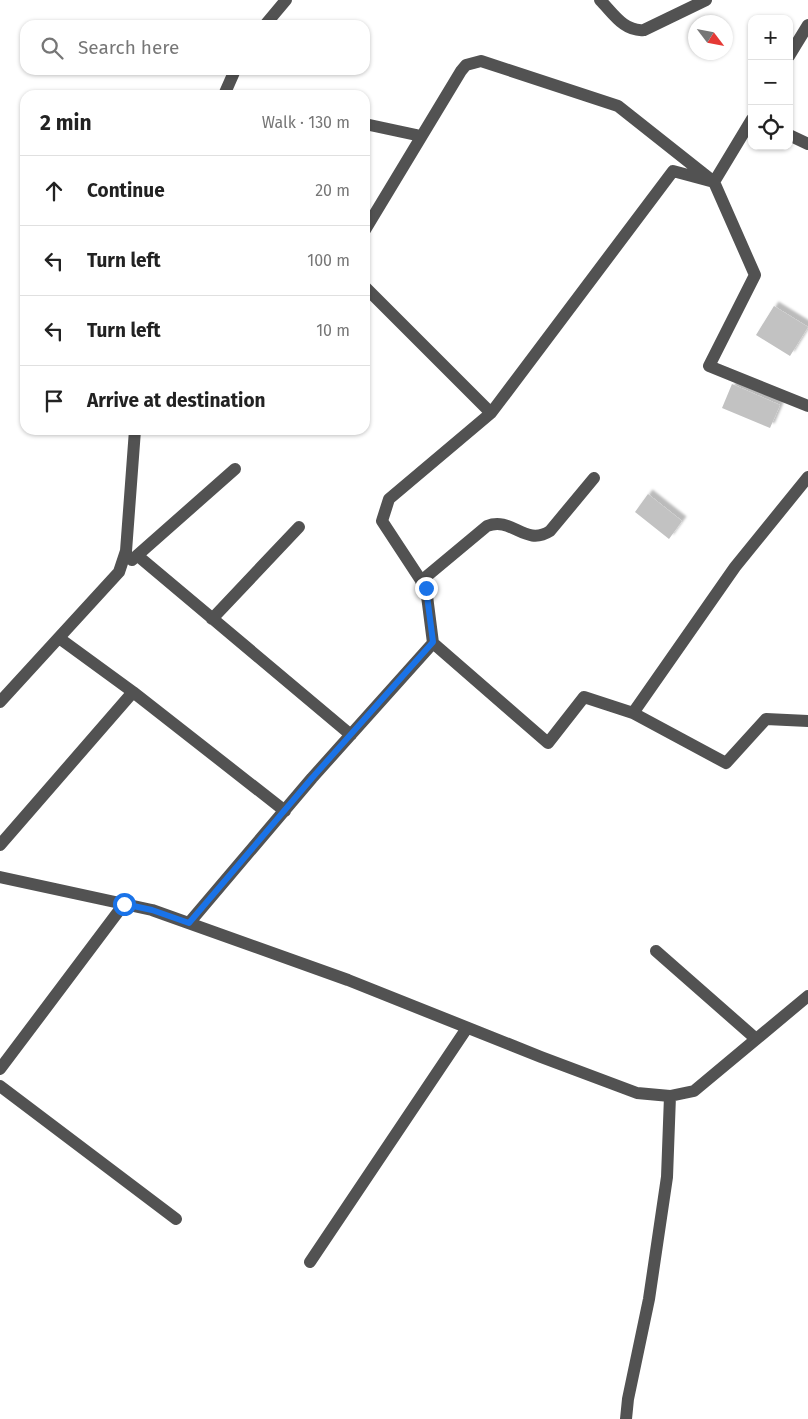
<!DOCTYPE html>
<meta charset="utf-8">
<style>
body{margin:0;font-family:"Fira Sans",sans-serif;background:#f6f6f6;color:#222}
.controls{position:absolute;right:15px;top:15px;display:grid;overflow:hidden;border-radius:10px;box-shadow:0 1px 4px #0004}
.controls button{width:45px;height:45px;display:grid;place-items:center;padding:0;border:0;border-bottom:1px solid #e0e0e0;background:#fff;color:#222;font:25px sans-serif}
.compass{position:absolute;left:688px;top:15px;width:45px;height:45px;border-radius:50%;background:#fff;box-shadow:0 1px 4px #0004;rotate:122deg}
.stop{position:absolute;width:15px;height:15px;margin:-11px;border:4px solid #1a73e8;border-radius:50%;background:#fff}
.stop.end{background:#1a73e8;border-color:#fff;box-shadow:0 1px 5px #0008}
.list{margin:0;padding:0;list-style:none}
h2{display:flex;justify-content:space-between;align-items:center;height:65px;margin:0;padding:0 20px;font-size:21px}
h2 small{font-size:16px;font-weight:400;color:#767676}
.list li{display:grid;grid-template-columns:32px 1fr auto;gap:15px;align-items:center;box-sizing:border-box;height:70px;padding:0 20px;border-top:1px solid #e0e0e0}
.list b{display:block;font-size:19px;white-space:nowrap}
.list em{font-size:16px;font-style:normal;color:#767676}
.icon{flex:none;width:28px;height:28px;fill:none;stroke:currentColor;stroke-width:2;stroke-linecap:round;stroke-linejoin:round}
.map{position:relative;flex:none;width:808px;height:1419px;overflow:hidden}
.search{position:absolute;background:#fff;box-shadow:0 1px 4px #0004;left:20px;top:20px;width:350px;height:55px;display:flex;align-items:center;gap:12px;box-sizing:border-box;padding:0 18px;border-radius:15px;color:#767676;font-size:19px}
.panel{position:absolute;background:#fff;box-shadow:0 1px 4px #0004;left:20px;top:90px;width:350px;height:345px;border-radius:15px}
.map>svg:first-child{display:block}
</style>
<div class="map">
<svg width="808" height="1419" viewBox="0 0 808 1419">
<defs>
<filter id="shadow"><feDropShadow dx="4.5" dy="-4.5" stdDeviation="1" flood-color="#0004"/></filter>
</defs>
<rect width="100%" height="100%" fill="#fff"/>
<path fill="#c2c2c2" filter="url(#shadow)" d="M 774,306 L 808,327 L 790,356 L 756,335 Z
M 732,384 L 780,405 L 770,428 L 722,408 Z
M 648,494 L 682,521 L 669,539 L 635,512 Z"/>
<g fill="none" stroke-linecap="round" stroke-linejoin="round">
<path stroke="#525252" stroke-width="12" d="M 600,0 C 613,13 624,32 644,30 L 706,0
M 265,25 L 286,0
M 789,56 L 808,25
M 224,95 L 235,70
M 365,124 L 421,136
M 789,135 L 808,144
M 365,230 L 461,71 L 466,65 L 481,61 L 618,106 L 714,182 L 752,119
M 365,287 L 491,413
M 138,556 L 351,735
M 132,560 L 235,469
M 421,581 L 487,526 C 512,516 525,547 550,531 L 594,478
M 212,619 L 299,527
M 59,638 L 133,692 L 285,811
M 433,643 L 426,588 L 382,521 L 389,499 L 491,413 L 673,171 L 714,182 L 755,275 L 709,366 L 808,406
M 0,702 L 119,572 L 126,551 L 135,430
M 633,713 L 726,763 L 766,719 L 808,721
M 0,845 L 133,692
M 0,877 L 152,910 L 348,980 L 541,1057 L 637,1093 L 670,1096 L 694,1091 L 808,996
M 189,923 L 312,778 L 433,643 L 548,743 L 584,697 L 633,713 L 735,567 L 808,477
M 656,951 L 755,1038
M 0,1069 L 124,904
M 0,1086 L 176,1219
M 310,1262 L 467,1028
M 626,1419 L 628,1399 L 649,1299 L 667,1177 L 670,1096"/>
</g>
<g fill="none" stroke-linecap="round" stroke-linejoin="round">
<path stroke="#1a73e8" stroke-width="6" d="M 124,904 L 152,910 L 189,923 L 312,778 L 433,642 L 426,588"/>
</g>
</svg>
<div class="controls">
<button>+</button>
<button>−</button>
<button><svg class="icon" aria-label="locate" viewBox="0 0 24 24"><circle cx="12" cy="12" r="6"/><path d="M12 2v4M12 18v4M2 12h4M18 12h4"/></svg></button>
</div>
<svg class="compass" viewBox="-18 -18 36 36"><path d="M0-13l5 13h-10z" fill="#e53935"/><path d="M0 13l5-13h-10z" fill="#767676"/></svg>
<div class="stop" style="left:124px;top:904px"></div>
<div class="stop end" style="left:426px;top:588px"></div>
<div class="search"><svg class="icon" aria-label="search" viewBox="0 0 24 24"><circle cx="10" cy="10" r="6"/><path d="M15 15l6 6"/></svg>Search here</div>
<section class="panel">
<h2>2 min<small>Walk · 130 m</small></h2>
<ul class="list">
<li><svg class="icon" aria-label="ahead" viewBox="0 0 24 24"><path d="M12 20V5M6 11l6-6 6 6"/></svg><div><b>Continue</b></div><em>20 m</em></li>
<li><svg class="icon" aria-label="left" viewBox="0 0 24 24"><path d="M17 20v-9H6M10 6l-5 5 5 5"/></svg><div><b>Turn left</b></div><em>100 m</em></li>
<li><svg class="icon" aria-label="left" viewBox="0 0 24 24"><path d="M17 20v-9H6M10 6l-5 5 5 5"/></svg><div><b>Turn left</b></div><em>10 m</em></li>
<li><svg class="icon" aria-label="arrive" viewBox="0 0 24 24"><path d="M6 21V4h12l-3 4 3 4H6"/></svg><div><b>Arrive at destination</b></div></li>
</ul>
</section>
</div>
